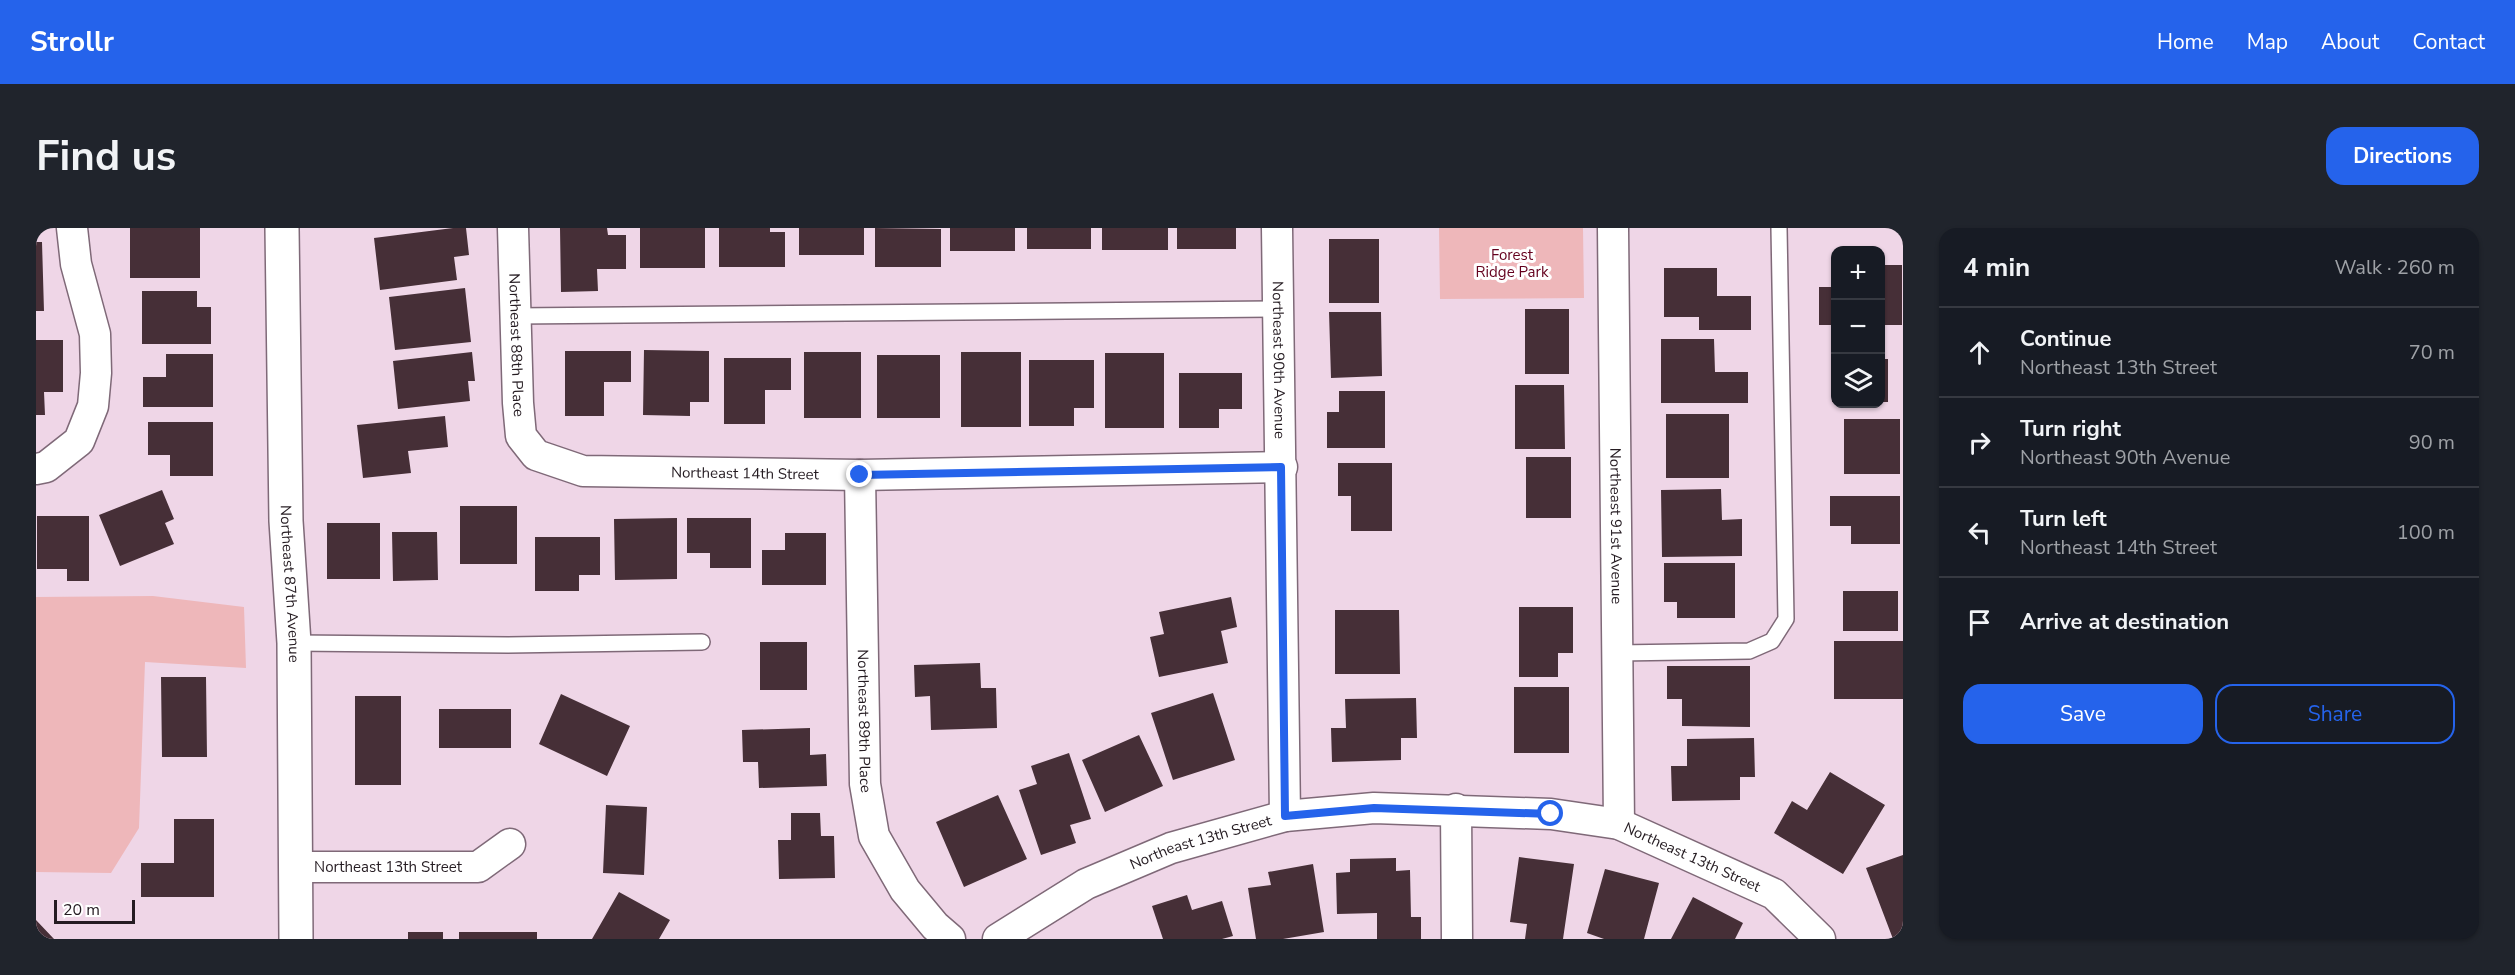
<!DOCTYPE html>
<meta charset="utf-8">
<style>
body{margin:0;font-family:"Nunito Sans",sans-serif;background:#20242c;color:#f1f3f6}
.controls{position:absolute;right:18px;top:18px;display:grid;overflow:hidden;border-radius:12px;box-shadow:0 2px 4px #0004}
.controls button{width:54px;height:54px;display:grid;place-items:center;padding:0;border:0;border-bottom:2px solid #363941;background:#171b24;color:#f1f3f6;font:30px sans-serif}
.scale{position:absolute;left:18px;bottom:15px;width:81px;box-sizing:border-box;padding-left:6px;border:3px solid #251c22;border-top:0;font-size:16px;line-height:21px;white-space:nowrap;color:#251c22;-webkit-text-stroke:4px #fff;paint-order:stroke}
.stop{position:absolute;width:18px;height:18px;margin:-14px;border:4px solid #2563eb;border-radius:50%;background:#fff}
.stop.end{background:#2563eb;border-color:#fff;box-shadow:0 2px 6px #0008}
.list{margin:0;padding:0;list-style:none}
h2{display:flex;justify-content:space-between;align-items:center;height:78px;margin:0;padding:0 24px;font-size:26px}
h2 small{font-size:20px;font-weight:400;color:#9ea1a6}
.list li{display:grid;grid-template-columns:39px 1fr auto;gap:18px;align-items:center;box-sizing:border-box;height:90px;padding:0 24px;border-top:2px solid #363941}
.list b{display:block;font-size:22px;white-space:nowrap}
.list p{margin:0;font-size:20px;white-space:nowrap;color:#9ea1a6}
.list em{font-size:20px;font-style:normal;color:#9ea1a6}
.actions{display:flex;gap:12px;padding:18px 24px}
.actions a{flex:1;padding:14px 0;border:2px solid #2563eb;border-radius:18px;text-align:center;font-size:21px;color:#2563eb}
.actions .main{background:#2563eb;color:#fff}
.icon{flex:none;width:33px;height:33px;fill:none;stroke:currentColor;stroke-width:2;stroke-linecap:round;stroke-linejoin:round}
.map{position:relative;flex:none;width:1867px;height:711px;overflow:hidden;border-radius:18px}
header{display:flex;align-items:center;gap:36px;box-sizing:border-box;height:84px;padding:0 30px;background:#2563eb;color:#fff}
header strong{font-size:28px}
nav{display:flex;gap:33px;margin-inline-start:auto;font-size:21px}
.intro{display:flex;align-items:center;justify-content:space-between;box-sizing:border-box;height:144px;padding:0 36px}
h1{margin:0;font-size:42px}
.button{padding:15px 27px;border-radius:18px;background:#2563eb;color:#fff;font-size:21px;font-weight:700}
main{display:flex;gap:36px;padding:0 36px}
aside{flex:1;background:#171b24;border-radius:18px;box-shadow:0 2px 4px #0004}
.map>svg:first-child{display:block}
</style>
<header>
<strong>Strollr</strong>
<nav><a>Home</a><a>Map</a><a>About</a><a>Contact</a></nav>
</header>
<div class="intro"><h1>Find us</h1><a class="button">Directions</a></div>
<main>
<div class="map">
<svg width="1867" height="711" viewBox="0 0 1867 711">
<rect width="100%" height="100%" fill="#efd6e7"/>
<path fill="#eeb7ba" d="M 1403,0 L 1547,0 L 1548,70 L 1404,71 Z
M 117,368 L 208,379 L 210,440 L 109,434 L 103,600 L 75,645 L 0,644 L 0,369 Z"/>
<path fill="#462f37" d="M 94,0 L 164,0 L 164,50 L 94,50 Z
M 417,0 L 430,0 L 433,27 L 418,29 L 421,52 L 344,62 L 338,10 Z
M 524,0 L 571,0 L 572,7 L 590,7 L 590,41 L 561,41 L 562,63 L 525,64 Z
M 604,0 L 669,0 L 669,40 L 604,40 Z
M 683,0 L 734,0 L 734,4 L 749,4 L 749,39 L 683,39 Z
M 763,0 L 828,0 L 828,27 L 763,27 Z
M 839,0 L 905,1 L 905,39 L 839,39 Z
M 914,0 L 979,0 L 979,23 L 914,23 Z
M 991,0 L 1055,0 L 1055,21 L 991,21 Z
M 1066,0 L 1132,0 L 1132,22 L 1066,22 Z
M 1141,0 L 1200,0 L 1200,21 L 1141,21 Z
M 1293,11 L 1343,11 L 1343,75 L 1293,75 Z
M 0,14 L 6,14 L 8,83 L 0,83 Z
M 1844,37 L 1866,37 L 1866,97 L 1844,97 Z
M 1628,40 L 1681,40 L 1681,68 L 1715,68 L 1715,102 L 1663,102 L 1663,89 L 1628,89 Z
M 1783,59 L 1800,59 L 1800,97 L 1783,97 Z
M 429,60 L 435,114 L 359,122 L 353,69 Z
M 106,63 L 161,63 L 161,79 L 175,79 L 175,116 L 106,116 Z
M 1489,81 L 1533,81 L 1533,146 L 1489,146 Z
M 1293,84 L 1345,84 L 1346,148 L 1295,150 Z
M 1796,110 L 1800,110 L 1800,174 L 1796,174 Z
M 1625,111 L 1678,111 L 1679,144 L 1712,144 L 1712,175 L 1625,175 Z
M 0,112 L 27,112 L 27,164 L 8,164 L 9,187 L 0,187 Z
M 608,122 L 673,123 L 673,174 L 654,174 L 654,188 L 607,187 Z
M 529,123 L 595,123 L 595,154 L 568,154 L 568,188 L 529,188 Z
M 436,124 L 439,153 L 432,153 L 434,173 L 362,181 L 357,133 Z
M 768,124 L 825,124 L 825,190 L 768,190 Z
M 925,124 L 985,124 L 985,199 L 925,199 Z
M 1069,125 L 1128,125 L 1128,200 L 1069,200 Z
M 130,126 L 177,126 L 177,179 L 107,179 L 107,149 L 130,149 Z
M 841,127 L 904,127 L 904,190 L 841,190 Z
M 688,130 L 755,130 L 755,162 L 729,162 L 729,196 L 688,196 Z
M 1844,131 L 1852,131 L 1852,174 L 1844,174 Z
M 993,132 L 1058,132 L 1058,180 L 1038,180 L 1038,198 L 993,198 Z
M 1143,145 L 1206,145 L 1206,181 L 1183,181 L 1183,200 L 1143,200 Z
M 1479,157 L 1528,157 L 1529,221 L 1479,221 Z
M 1303,163 L 1349,163 L 1349,220 L 1291,220 L 1291,184 L 1303,184 Z
M 1630,186 L 1693,186 L 1693,250 L 1630,250 Z
M 409,188 L 412,219 L 372,223 L 375,245 L 327,250 L 321,197 Z
M 1808,191 L 1864,191 L 1864,246 L 1808,246 Z
M 112,194 L 177,194 L 177,248 L 134,248 L 134,227 L 112,227 Z
M 1490,229 L 1535,229 L 1535,290 L 1490,290 Z
M 1302,235 L 1356,235 L 1356,303 L 1315,303 L 1315,268 L 1302,268 Z
M 1685,261 L 1686,292 L 1706,291 L 1706,328 L 1626,329 L 1625,262 Z
M 126,262 L 138,291 L 129,295 L 138,316 L 84,338 L 63,287 Z
M 1794,268 L 1864,268 L 1864,316 L 1815,316 L 1815,298 L 1794,298 Z
M 424,278 L 481,278 L 481,336 L 424,336 Z
M 1,288 L 53,288 L 53,353 L 31,353 L 31,341 L 1,341 Z
M 641,290 L 641,351 L 579,352 L 578,291 Z
M 651,290 L 715,290 L 715,340 L 674,340 L 674,325 L 651,325 Z
M 291,295 L 344,295 L 344,351 L 291,351 Z
M 356,304 L 401,304 L 402,352 L 357,353 Z
M 749,305 L 790,305 L 790,357 L 726,357 L 726,322 L 749,322 Z
M 499,309 L 564,309 L 564,347 L 543,347 L 543,363 L 499,363 Z
M 1628,335 L 1699,335 L 1699,390 L 1641,390 L 1641,374 L 1628,374 Z
M 1807,363 L 1862,363 L 1862,403 L 1807,403 Z
M 1195,369 L 1201,399 L 1185,403 L 1192,435 L 1123,449 L 1114,409 L 1128,406 L 1123,384 Z
M 1483,379 L 1537,379 L 1537,425 L 1522,425 L 1522,449 L 1483,449 Z
M 1299,382 L 1363,382 L 1364,446 L 1299,446 Z
M 1798,413 L 1867,413 L 1867,471 L 1798,471 Z
M 724,414 L 771,414 L 771,462 L 724,462 Z
M 944,435 L 945,460 L 960,460 L 961,500 L 895,502 L 894,468 L 879,469 L 878,437 Z
M 1631,438 L 1714,438 L 1714,499 L 1646,498 L 1646,471 L 1631,471 Z
M 125,449 L 170,449 L 171,529 L 126,529 Z
M 1478,459 L 1533,459 L 1533,525 L 1478,525 Z
M 1177,465 L 1199,532 L 1137,552 L 1115,485 Z
M 525,466 L 594,498 L 571,548 L 503,516 Z
M 319,468 L 365,468 L 365,557 L 319,557 Z
M 1380,470 L 1381,510 L 1365,510 L 1365,532 L 1296,534 L 1295,500 L 1310,500 L 1309,471 Z
M 403,481 L 475,481 L 475,520 L 403,520 Z
M 774,500 L 774,527 L 790,526 L 791,558 L 723,560 L 722,534 L 707,534 L 706,502 Z
M 1103,507 L 1127,558 L 1069,584 L 1046,532 Z
M 1718,510 L 1719,549 L 1704,549 L 1704,572 L 1636,573 L 1635,538 L 1651,538 L 1651,511 Z
M 1033,525 L 1055,591 L 1034,597 L 1040,615 L 1005,627 L 983,562 L 1001,556 L 995,538 Z
M 1794,544 L 1849,577 L 1807,646 L 1738,605 L 1756,573 L 1771,582 Z
M 962,567 L 991,631 L 928,659 L 900,594 Z
M 570,577 L 611,579 L 608,647 L 567,645 Z
M 755,585 L 784,585 L 785,608 L 798,608 L 799,650 L 743,651 L 742,612 L 755,612 Z
M 138,591 L 178,591 L 178,669 L 105,669 L 105,635 L 138,635 Z
M 1867,627 L 1867,711 L 1857,711 L 1830,640 Z
M 1483,629 L 1538,636 L 1527,711 L 1489,711 L 1491,696 L 1474,694 Z
M 1360,630 L 1360,643 L 1374,642 L 1375,689 L 1385,689 L 1385,711 L 1341,711 L 1341,685 L 1301,686 L 1300,645 L 1314,644 L 1314,631 Z
M 1277,636 L 1288,704 L 1247,711 L 1220,711 L 1212,660 L 1235,657 L 1232,644 Z
M 1569,641 L 1623,655 L 1608,711 L 1568,711 L 1551,705 Z
M 583,664 L 634,692 L 623,711 L 556,711 Z
M 1151,667 L 1156,682 L 1186,673 L 1197,708 L 1186,711 L 1127,711 L 1116,678 Z
M 1657,669 L 1707,695 L 1699,711 L 1635,711 Z
M 0,692 L 18,711 L 0,711 Z
M 372,704 L 407,704 L 407,711 L 372,711 Z
M 423,704 L 501,704 L 501,711 L 423,711 Z"/>
<g fill="none" stroke-linecap="round" stroke-linejoin="round">
<g stroke="#7f6978" stroke-width="18">
<path id="lane" d="M 479,88 L 1242,81
M 258,415 L 472,417 L 666,414
M 1582,425 L 1713,423 L 1736,413 L 1750,391 L 1743,0"/>
</g>
<g stroke="#7f6978" stroke-width="33">
<g id="street">
<path id="s1" d="M 477,0 L 482,175 L 485,208 L 500,227 L 547,243 L 824,247 L 1246,239"/>
<path id="s2" d="M 1241,0 L 1249,588"/>
<path id="s3" d="M 1577,0 L 1583,596"/>
<path d="M 0,241 L 10,239 L 43,213 L 57,178 L 60,145 L 59,106 L 40,36 L 36,0"/>
<path id="s4" d="M 824,247 L 829,556 L 838,608 L 869,662 L 899,698 L 914,711"/>
<path d="M 1420,581 L 1421,711"/>
<path id="s5" d="M 259,639 L 442,639 L 474,616"/>
<path id="s6" d="M 962,711 L 1050,656 L 1135,620 L 1249,588 L 1338,580 L 1515,586 L 1583,596 L 1738,666 L 1784,711"/>
</g>
</g>
<g stroke="#7f6978" stroke-width="36">
<g id="secondary">
<path id="s7" d="M 246,0 L 250,293 L 258,415 L 260,711"/>
</g>
</g>
<use href="#lane" stroke="#fff" stroke-width="15"/>
<use href="#street" stroke="#fff" stroke-width="30"/>
<use href="#secondary" stroke="#fff" stroke-width="33"/>
</g>
<g fill="none" stroke-linecap="round" stroke-linejoin="round">
<path stroke="#2563eb" stroke-width="8" d="M 824,247 L 1245,239 L 1249,588 L 1338,580 L 1515,586"/>
</g>
<g text-anchor="middle" dominant-baseline="central" stroke-width="6" stroke-linejoin="round" paint-order="stroke">
<g font-size="15" fill="#64001d" stroke="#fff">
<text x="1476" y="27">Forest<tspan x="1476" dy="17">Ridge Park</tspan></text>
</g>
<g font-size="15" fill="#251c22" stroke="#fff">
<text stroke="none"><textPath href="#s1" startOffset="117">Northeast 88th Place</textPath></text>
<text stroke="none"><textPath href="#s2" startOffset="132">Northeast 90th Avenue</textPath></text>
<text stroke="none"><textPath href="#s1" startOffset="444">Northeast 14th Street</textPath></text>
<text stroke="none"><textPath href="#s3" startOffset="298">Northeast 91st Avenue</textPath></text>
<text stroke="none"><textPath href="#s7" startOffset="356">Northeast 87th Avenue</textPath></text>
<text stroke="none"><textPath href="#s4" startOffset="246">Northeast 89th Place</textPath></text>
<text stroke="none"><textPath href="#s6" startOffset="226">Northeast 13th Street</textPath></text>
<text stroke="none"><textPath href="#s6" startOffset="730">Northeast 13th Street</textPath></text>
<text stroke="none"><textPath href="#s5" startOffset="93">Northeast 13th Street</textPath></text>
</g>
</g>
</svg>
<div class="controls">
<button>+</button>
<button>−</button>
<button><svg class="icon" aria-label="layers" viewBox="0 0 24 24"><path d="M12 4l9 5-9 5-9-5zM3 14l9 5 9-5"/></svg></button>
</div>
<div class="scale">20 m</div>
<div class="stop" style="left:1515px;top:586px"></div>
<div class="stop end" style="left:824px;top:247px"></div>
</div>
<aside>
<h2>4 min<small>Walk · 260 m</small></h2>
<ul class="list">
<li><svg class="icon" aria-label="ahead" viewBox="0 0 24 24"><path d="M12 20V5M6 11l6-6 6 6"/></svg><div><b>Continue</b><p>Northeast 13th Street</p></div><em>70 m</em></li>
<li><svg class="icon" aria-label="right" viewBox="0 0 24 24"><path d="M7 20v-9h11M14 6l5 5-5 5"/></svg><div><b>Turn right</b><p>Northeast 90th Avenue</p></div><em>90 m</em></li>
<li><svg class="icon" aria-label="left" viewBox="0 0 24 24"><path d="M17 20v-9H6M10 6l-5 5 5 5"/></svg><div><b>Turn left</b><p>Northeast 14th Street</p></div><em>100 m</em></li>
<li><svg class="icon" aria-label="arrive" viewBox="0 0 24 24"><path d="M6 21V4h12l-3 4 3 4H6"/></svg><div><b>Arrive at destination</b></div></li>
</ul>
<div class="actions"><a class="main">Save</a><a>Share</a></div>
</aside>
</main>
